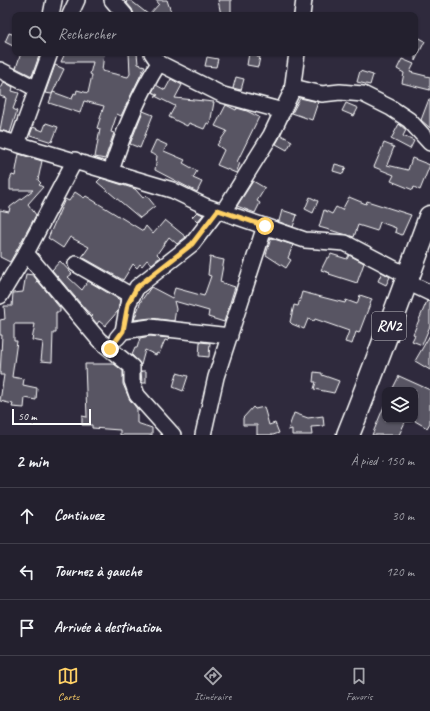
<!DOCTYPE html>
<html lang="fr">
<meta charset="utf-8">
<style>
body{margin:0;font-family:Caveat,sans-serif;background:#2b2836;color:#f1f3f6}
.controls{position:absolute;right:12px;bottom:12px;display:grid;overflow:hidden;border-radius:8px;box-shadow:0 1px 3px #0004}
.controls button{width:36px;height:36px;display:grid;place-items:center;padding:0;border:0;border-bottom:1px solid #403e4a;background:#23202e;color:#f1f3f6;font:20px sans-serif}
.scale{position:absolute;left:12px;bottom:10px;width:79px;box-sizing:border-box;padding-left:4px;border:2px solid #fff;border-top:0;font-size:11px;line-height:14px;white-space:nowrap;color:#fff;-webkit-text-stroke:3px #2f2a3d;paint-order:stroke}
.stop{position:absolute;width:12px;height:12px;margin:-9px;border:3px solid #ffd166;border-radius:50%;background:#fff}
.stop.end{background:#ffd166;border-color:#fff;box-shadow:0 1px 4px #0008}
.list{margin:0;padding:0;list-style:none}
h2{display:flex;justify-content:space-between;align-items:center;height:52px;margin:0;padding:0 16px;font-size:17px}
h2 small{font-size:13px;font-weight:400;color:#a3a3aa}
.list li{display:grid;grid-template-columns:26px 1fr auto;gap:12px;align-items:center;box-sizing:border-box;height:56px;padding:0 16px;border-top:1px solid #403e4a}
.list b{display:block;font-size:15px;white-space:nowrap}
.list em{font-size:13px;font-style:normal;color:#a3a3aa}
.icon{flex:none;width:22px;height:22px;fill:none;stroke:currentColor;stroke-width:2;stroke-linecap:round;stroke-linejoin:round}
.map{position:relative;flex:none;width:430px;height:435px;overflow:hidden}
.search{position:absolute;background:#23202e;box-shadow:0 1px 3px #0004;left:12px;right:12px;top:12px;height:44px;display:flex;align-items:center;gap:10px;box-sizing:border-box;padding:0 14px;border-radius:8px;color:#a3a3aa;font-size:15px}
.sheet{height:220px;background:#23202e}
nav{display:flex;justify-content:space-around;align-items:center;box-sizing:border-box;height:56px;border-top:1px solid #403e4a;background:#23202e;font-size:11px;color:#a3a3aa}
nav a{display:grid;justify-items:center;gap:2px}
nav .on{color:#ffd166}
.map>svg:first-child{display:block}
</style>
<div class="map">
<svg width="430" height="435" viewBox="0 0 430 435">
<rect width="100%" height="100%" fill="#2f2a3d"/>
<filter id="ink" filterUnits="userSpaceOnUse"><feTurbulence type="fractalNoise" baseFrequency=".025" numOctaves="2"/><feDisplacementMap in="SourceGraphic" scale="8" xChannelSelector="R" yChannelSelector="G"/><feConvolveMatrix kernelMatrix="1 2 1 2 8 2 1 2 1" color-interpolation-filters="sRGB"/></filter>
<g filter="url(#ink)">
<path fill="#595564" stroke="#fff" d="M 128,0 L 130,0 L 149,15 L 134,15 L 132,9 L 126,2 Z
M 156,0 L 167,0 L 172,15 L 149,15 L 159,4 Z
M 218,0 L 231,0 L 231,15 L 221,15 Z
M 9,33 L 15,35 L 15,47 L 5,42 Z
M 418,37 L 425,41 L 415,61 L 415,42 Z
M 21,53 L 40,53 L 32,76 L 16,68 Z
M 65,53 L 104,53 L 102,71 L 128,77 L 130,74 L 129,53 L 137,53 L 138,64 L 145,66 L 121,116 L 117,114 L 111,132 L 114,133 L 105,159 L 95,157 L 100,129 L 97,128 L 104,106 L 84,101 L 80,113 L 49,103 L 53,92 L 72,99 L 74,93 L 76,94 L 77,90 L 88,93 L 92,75 L 90,74 L 93,62 L 61,62 Z
M 249,53 L 258,53 L 257,57 L 260,57 L 258,67 L 247,65 Z
M 207,57 L 218,59 L 216,67 L 205,66 Z
M 402,59 L 414,64 L 410,72 L 430,77 L 430,90 L 402,83 L 404,73 L 397,69 Z
M 55,65 L 64,69 L 52,94 L 45,93 Z
M 360,71 L 373,75 L 370,85 L 357,82 Z
M 236,77 L 244,79 L 241,90 L 233,88 Z
M 171,79 L 182,85 L 175,98 L 214,102 L 210,124 L 207,123 L 204,129 L 189,123 L 187,126 L 169,117 L 175,106 L 155,96 L 158,95 L 152,92 L 156,85 L 165,90 Z
M 4,82 L 13,87 L 12,91 L 19,93 L 13,109 L 17,111 L 10,133 L 0,130 L 6,98 L 0,96 L 0,87 L 2,87 Z
M 300,98 L 318,102 L 312,120 L 292,113 Z
M 429,99 L 430,99 L 430,128 L 421,120 Z
M 346,103 L 358,108 L 354,116 L 342,111 Z
M 226,105 L 236,110 L 237,108 L 247,111 L 259,117 L 237,162 L 240,163 L 236,173 L 217,165 L 224,150 L 217,145 L 227,131 L 215,126 Z
M 143,111 L 153,115 L 140,148 L 130,144 Z
M 46,123 L 58,127 L 52,142 L 30,135 L 33,127 L 43,131 Z
M 399,124 L 406,130 L 403,136 L 414,141 L 410,149 L 391,139 Z
M 281,135 L 292,141 L 287,150 L 276,144 Z
M 156,140 L 167,145 L 164,151 L 185,160 L 183,163 L 197,171 L 193,178 L 202,182 L 197,192 L 155,170 L 157,156 L 150,153 Z
M 384,143 L 394,147 L 387,165 L 408,170 L 412,158 L 430,165 L 420,190 L 414,187 L 413,190 L 391,181 L 394,175 L 374,167 Z
M 19,154 L 42,161 L 38,180 L 41,183 L 39,185 L 43,187 L 28,204 L 36,215 L 10,262 L 0,257 L 0,210 L 9,212 L 10,207 L 33,190 L 10,190 L 10,180 L 12,175 L 15,176 Z
M 335,164 L 346,167 L 343,174 L 333,171 Z
M 101,178 L 135,189 L 143,198 L 146,195 L 155,206 L 140,218 L 97,182 Z
M 253,181 L 265,188 L 257,201 L 260,203 L 255,213 L 237,206 Z
M 75,192 L 84,198 L 86,196 L 143,231 L 146,226 L 153,234 L 165,220 L 186,237 L 177,244 L 169,237 L 157,254 L 160,257 L 152,264 L 147,260 L 142,266 L 140,264 L 137,268 L 133,264 L 123,280 L 82,257 L 89,247 L 70,237 L 63,248 L 48,238 L 65,199 L 69,201 Z
M 310,197 L 318,201 L 313,213 L 305,209 Z
M 349,197 L 366,204 L 367,201 L 411,215 L 402,235 L 395,232 L 396,228 L 380,222 L 377,231 L 358,225 L 354,237 L 319,227 L 324,210 L 332,214 L 336,207 L 342,210 Z
M 282,210 L 297,215 L 293,227 L 277,221 L 279,221 Z
M 197,212 L 203,215 L 197,222 L 192,217 Z
M 271,238 L 293,245 L 288,258 L 291,260 L 286,268 L 266,255 Z
M 331,254 L 347,259 L 349,255 L 364,263 L 357,283 L 329,274 L 330,273 L 321,270 L 327,258 L 329,258 Z
M 210,257 L 224,260 L 220,282 L 235,287 L 224,322 L 208,317 L 209,311 L 174,301 L 176,309 L 174,321 L 151,318 L 134,320 L 141,301 L 151,287 L 172,298 L 175,288 L 204,296 L 211,276 L 208,275 Z
M 60,261 L 72,274 L 68,277 L 82,290 L 88,281 L 120,300 L 118,311 L 105,326 L 99,321 L 97,324 L 91,317 L 93,316 L 86,310 L 52,270 Z
M 382,272 L 390,277 L 386,285 L 378,281 Z
M 26,274 L 33,275 L 37,280 L 36,283 L 38,281 L 60,308 L 60,312 L 56,312 L 56,333 L 53,333 L 52,362 L 41,361 L 43,342 L 32,340 L 35,324 L 14,324 L 14,341 L 17,341 L 12,377 L 24,379 L 23,385 L 37,388 L 36,400 L 25,398 L 24,408 L 12,407 L 13,404 L 0,401 L 4,375 L 0,375 L 2,335 L 0,335 L 0,320 L 5,319 L 4,306 L 12,306 L 13,293 L 23,292 Z
M 302,292 L 345,303 L 346,300 L 357,304 L 360,295 L 372,299 L 359,333 L 356,332 L 352,344 L 345,342 L 349,331 L 315,319 L 314,321 L 308,319 L 304,329 L 292,324 L 290,322 L 294,305 L 298,306 Z
M 427,301 L 430,302 L 430,326 L 422,345 L 412,341 L 415,335 L 413,334 Z
M 430,335 L 430,370 L 415,361 Z
M 150,336 L 169,338 L 168,341 L 165,340 L 159,354 L 157,353 L 156,355 L 145,350 L 141,365 L 132,355 L 135,348 L 137,348 L 140,338 Z
M 200,342 L 210,343 L 209,357 L 199,356 Z
M 85,364 L 114,364 L 123,371 L 123,384 L 129,398 L 137,409 L 137,423 L 152,428 L 152,435 L 120,435 L 120,430 L 92,428 L 92,425 L 82,425 L 82,416 L 87,417 Z
M 141,371 L 146,371 L 146,383 L 142,383 Z
M 314,372 L 322,373 L 322,375 L 339,381 L 334,393 L 314,389 L 316,382 L 313,382 Z
M 177,373 L 188,376 L 183,391 L 173,387 Z
M 399,376 L 430,390 L 430,423 L 427,428 L 415,421 L 415,390 L 392,390 Z
M 385,404 L 385,420 L 406,420 L 399,435 L 372,435 Z
M 253,407 L 255,409 L 264,407 L 269,425 L 275,423 L 279,433 L 273,435 L 257,435 L 257,425 L 243,425 L 243,418 Z
M 294,413 L 308,418 L 323,416 L 324,426 L 311,427 L 312,435 L 292,435 L 292,429 L 288,430 Z"/>
<g fill="none" stroke-linecap="round" stroke-linejoin="round">
<g stroke="#fff" stroke-width="18">
<path id="minor" d="M 112,0 L 125,15
M 51,15 L 54,0
M 70,15 L 77,0
M 302,15 L 304,0
M 159,63 L 223,95 L 283,111
M 0,70 L 37,89
M 293,87 L 322,94 L 340,92 L 363,94 L 391,108 L 409,120 L 430,143
M 0,139 L 172,190 L 205,206 L 305,240 L 345,243 L 408,276
M 17,144 L 50,53
M 111,171 C 123,133 137,97 159,63 L 152,53
M 223,212 L 271,135 L 292,91 L 297,53
M 26,253 L 99,340 L 132,367 L 132,381 L 137,395 L 173,435
M 76,264 L 132,296
M 405,281 L 430,293
M 0,296 L 26,253 L 75,160
M 123,331 L 128,304 L 137,287 L 192,244 L 218,210
M 117,338 L 123,331 L 150,327 L 230,336
M 203,435 L 216,377 L 265,226"/>
</g>
<g stroke="#fff" stroke-width="25">
<path id="highway" d="M 348,435 C 377,363 403,290 430,217"/>
</g>
<use href="#minor" stroke="#2f2a3d" stroke-width="15"/>
<use href="#highway" stroke="#2f2a3d" stroke-width="22"/>
</g>
</g>
<g fill="none" stroke-linecap="round" stroke-linejoin="round" filter="url(#ink)">
<path stroke="#ffd166" stroke-width="5" d="M 110,349 L 123,331 L 128,304 L 137,287 L 192,244 L 218,210 L 265,226"/>
</g>
<g text-anchor="middle" dominant-baseline="central" stroke-width="3" stroke-linejoin="round" paint-order="stroke">
<rect fill="#2f2a3d" stroke="#c1bfc5" stroke-width="1" x="372" y="312" width="34" height="28" rx="3"/>
<g font-size="16" font-weight="bold" fill="#fff">
<text x="389" y="326">RN2</text>
</g>
</g>
</svg>
<div class="controls">
<button><svg class="icon" aria-label="layers" viewBox="0 0 24 24"><path d="M12 4l9 5-9 5-9-5zM3 14l9 5 9-5"/></svg></button>
</div>
<div class="scale">50 m</div>
<div class="stop" style="left:265px;top:226px"></div>
<div class="stop end" style="left:110px;top:349px"></div>
<div class="search"><svg class="icon" aria-label="search" viewBox="0 0 24 24"><circle cx="10" cy="10" r="6"/><path d="M15 15l6 6"/></svg>Rechercher</div>
</div>
<section class="sheet">
<h2>2 min<small>À pied · 150 m</small></h2>
<ul class="list">
<li><svg class="icon" aria-label="ahead" viewBox="0 0 24 24"><path d="M12 20V5M6 11l6-6 6 6"/></svg><div><b>Continuez</b></div><em>30 m</em></li>
<li><svg class="icon" aria-label="left" viewBox="0 0 24 24"><path d="M17 20v-9H6M10 6l-5 5 5 5"/></svg><div><b>Tournez à gauche</b></div><em>120 m</em></li>
<li><svg class="icon" aria-label="arrive" viewBox="0 0 24 24"><path d="M6 21V4h12l-3 4 3 4H6"/></svg><div><b>Arrivée à destination</b></div></li>
</ul>
</section>
<nav>
<a class="on"><svg class="icon" aria-label="map" viewBox="0 0 24 24"><path d="M3 6l6-2 6 2 6-2v14l-6 2-6-2-6 2zM9 4v14M15 6v14"/></svg>Carte</a>
<a><svg class="icon" aria-label="directions" viewBox="0 0 24 24"><path d="M12 3l9 9-9 9-9-9zM9 14v-3h6M13 9l2 2-2 2"/></svg>Itinéraire</a>
<a><svg class="icon" aria-label="saved" viewBox="0 0 24 24"><path d="M7 4h10v16l-5-4-5 4z"/></svg>Favoris</a>
</nav>
